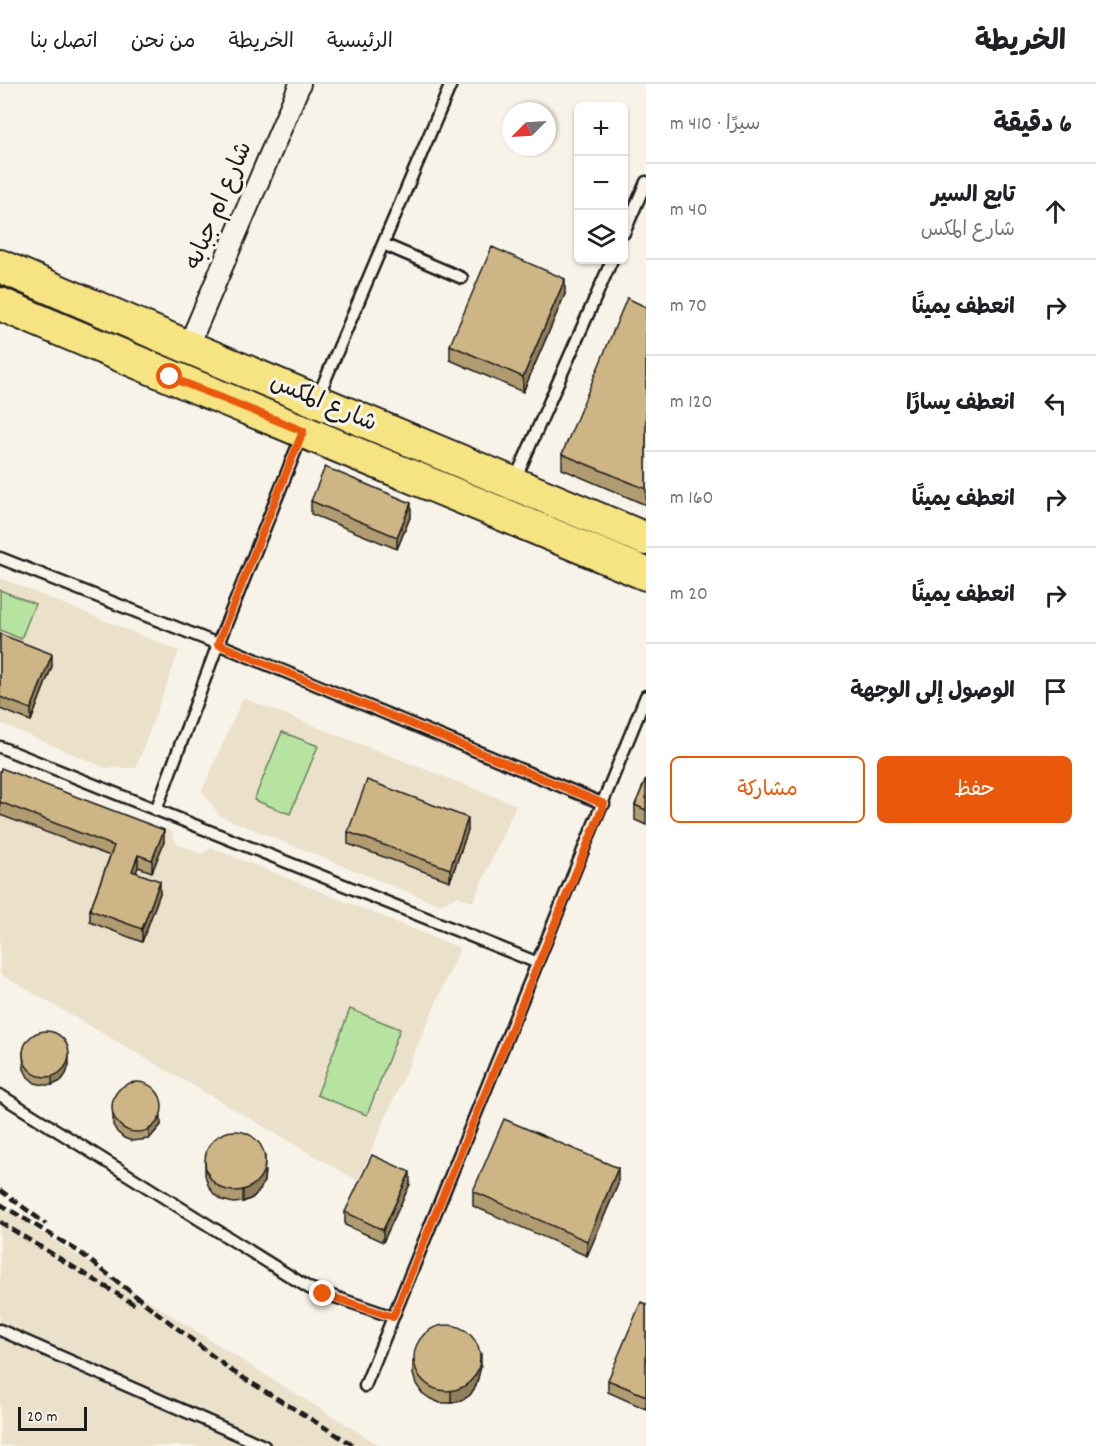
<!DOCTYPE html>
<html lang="ar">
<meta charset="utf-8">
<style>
body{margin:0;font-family:Dekko,"Playpen Sans Arabic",sans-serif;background:#f2f2f2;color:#202124;direction:rtl}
.controls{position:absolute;right:18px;top:18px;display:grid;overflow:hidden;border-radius:9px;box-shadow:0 2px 4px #0004}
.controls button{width:54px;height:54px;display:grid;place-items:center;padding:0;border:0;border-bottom:2px solid #e0e0e0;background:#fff;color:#202124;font:30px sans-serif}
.compass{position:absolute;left:502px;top:18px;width:54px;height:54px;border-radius:50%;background:#fff;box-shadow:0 2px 4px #0004;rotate:246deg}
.scale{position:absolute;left:18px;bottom:15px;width:69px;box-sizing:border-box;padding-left:6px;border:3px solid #1c1c1c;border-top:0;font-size:16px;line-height:21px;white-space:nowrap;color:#1c1c1c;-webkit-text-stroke:4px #f7f3e8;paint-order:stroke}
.stop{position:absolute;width:18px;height:18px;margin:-14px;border:4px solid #ea580c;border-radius:50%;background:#fff}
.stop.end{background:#ea580c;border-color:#fff;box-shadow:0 2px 6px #0008}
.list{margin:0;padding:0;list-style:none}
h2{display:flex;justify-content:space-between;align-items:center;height:78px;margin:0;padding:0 24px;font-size:26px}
h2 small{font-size:20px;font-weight:400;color:#757577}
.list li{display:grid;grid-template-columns:39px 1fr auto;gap:18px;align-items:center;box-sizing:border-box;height:96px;padding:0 24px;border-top:2px solid #e0e0e0}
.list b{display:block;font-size:22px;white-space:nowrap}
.list p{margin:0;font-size:20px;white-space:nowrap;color:#757577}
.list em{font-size:20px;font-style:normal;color:#757577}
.actions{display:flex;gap:12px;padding:18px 24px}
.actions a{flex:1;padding:14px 0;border:2px solid #ea580c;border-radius:9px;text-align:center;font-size:21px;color:#ea580c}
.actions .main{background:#ea580c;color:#fff}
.icon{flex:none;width:33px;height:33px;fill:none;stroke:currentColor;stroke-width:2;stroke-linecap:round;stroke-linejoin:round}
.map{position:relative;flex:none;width:646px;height:1362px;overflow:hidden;direction:ltr}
header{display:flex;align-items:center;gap:36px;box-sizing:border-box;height:84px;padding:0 30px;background:#fff;border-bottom:2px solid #e0e0e0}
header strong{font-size:28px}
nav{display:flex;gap:33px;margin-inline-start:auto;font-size:21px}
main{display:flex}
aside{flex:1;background:#fff}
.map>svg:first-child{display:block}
</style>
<header>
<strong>الخريطة</strong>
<nav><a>الرئيسية</a><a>الخريطة</a><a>من نحن</a><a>اتصل بنا</a></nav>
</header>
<main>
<aside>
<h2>6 دقيقة<small>سيرًا · 410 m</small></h2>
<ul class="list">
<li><svg class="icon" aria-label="ahead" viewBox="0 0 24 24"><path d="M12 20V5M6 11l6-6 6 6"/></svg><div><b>تابع السير</b><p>شارع المكس</p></div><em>40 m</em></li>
<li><svg class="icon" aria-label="right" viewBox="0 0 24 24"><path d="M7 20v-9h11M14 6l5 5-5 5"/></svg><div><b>انعطف يمينًا</b></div><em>70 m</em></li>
<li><svg class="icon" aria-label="left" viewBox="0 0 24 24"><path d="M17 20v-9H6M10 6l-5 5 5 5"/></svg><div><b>انعطف يسارًا</b></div><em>120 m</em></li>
<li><svg class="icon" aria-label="right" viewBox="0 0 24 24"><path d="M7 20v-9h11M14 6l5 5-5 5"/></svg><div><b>انعطف يمينًا</b></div><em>160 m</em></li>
<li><svg class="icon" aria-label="right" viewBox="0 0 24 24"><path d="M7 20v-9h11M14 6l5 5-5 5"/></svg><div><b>انعطف يمينًا</b></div><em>20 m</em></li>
<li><svg class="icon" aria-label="arrive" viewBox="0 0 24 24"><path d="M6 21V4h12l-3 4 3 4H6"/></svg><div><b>الوصول إلى الوجهة</b></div></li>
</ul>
<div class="actions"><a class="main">حفظ</a><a>مشاركة</a></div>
</aside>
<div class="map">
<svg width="646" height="1362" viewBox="0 0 646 1362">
<rect width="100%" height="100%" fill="#f7f3e8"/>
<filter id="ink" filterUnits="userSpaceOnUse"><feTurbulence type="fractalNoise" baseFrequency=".0167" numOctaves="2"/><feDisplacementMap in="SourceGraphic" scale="12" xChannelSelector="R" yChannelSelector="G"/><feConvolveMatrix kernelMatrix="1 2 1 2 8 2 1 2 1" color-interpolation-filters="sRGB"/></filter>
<g filter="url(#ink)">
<path fill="#ebe0ca" d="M 0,494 L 179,567 L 136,684 L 106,684 L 0,639 Z
M 243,614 L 516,721 L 473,818 L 458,812 L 440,821 L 220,732 L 202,707 Z
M 0,683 L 172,748 L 176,759 L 201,770 L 212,764 L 460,864 L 358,1097 L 0,890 Z
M 0,1122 L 267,1292 L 381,1362 L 0,1362 Z"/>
<path fill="#b7e3a1" stroke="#6a805e" stroke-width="1.5" d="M 0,506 L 35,520 L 21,555 L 0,546 Z
M 282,648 L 318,662 L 290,730 L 254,716 Z
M 350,925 L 400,945 L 367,1031 L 317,1011 Z"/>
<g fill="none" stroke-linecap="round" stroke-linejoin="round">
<g stroke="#1c1c1c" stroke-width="15">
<path id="service" d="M 624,149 L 646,98
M 383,160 L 462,194
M 317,315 L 451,0
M 514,398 L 612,176
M 0,474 L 218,560 L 604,720
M 0,663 L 538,879
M 156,726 L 218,560 L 302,351
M 0,1011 L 309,1204 L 393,1233
M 0,1246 L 264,1362
M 365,1302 L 646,612"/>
</g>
<g stroke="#1c1c1c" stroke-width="24">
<path id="minor" d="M 188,263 L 300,0"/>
</g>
<g stroke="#1c1c1c" stroke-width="36">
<path id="primary" d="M 0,182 L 188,263 L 646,455
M 0,220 C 214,312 431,400 646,490"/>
</g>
<use href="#service" stroke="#f7f3e8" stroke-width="10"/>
<use href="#minor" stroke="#f7f3e8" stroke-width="20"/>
<use href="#primary" stroke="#f6e381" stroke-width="32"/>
<path stroke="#1c1c1c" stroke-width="4.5" stroke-dasharray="9 4.5" stroke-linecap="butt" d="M 0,1106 L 46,1140
M 0,1120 L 78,1167 L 232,1287 L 355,1362
M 0,1138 L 137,1222"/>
</g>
<path fill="#b19c72" stroke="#1c1c1c" stroke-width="1.5" d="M 565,210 L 523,308 L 450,276 L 450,261 Z
M 646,223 L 646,421 L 562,385 L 562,370 Z
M 311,417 L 411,431 L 397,465 L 311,430 Z
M 0,550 L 52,582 L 31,637 L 0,625 Z
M 0,688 L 164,758 L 152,788 L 138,783 L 136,788 L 160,809 L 142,858 L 90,838 L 90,826 L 110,772 L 0,731 Z
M 646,695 L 646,741 L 635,736 L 635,721 Z
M 468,746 L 450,797 L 348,760 L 348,748 Z
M 23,968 L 69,981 L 66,990 L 61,997 L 52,1001 L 44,1001 L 35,999 L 28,993 L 24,985 Z
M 113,1014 L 161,1041 L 149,1055 L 132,1057 L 124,1054 L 117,1048 L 113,1041 Z
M 205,1079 L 265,1087 L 264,1097 L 260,1106 L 252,1114 L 243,1118 L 233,1119 L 222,1116 L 214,1110 L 208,1101 L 205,1091 Z
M 410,1100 L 383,1158 L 345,1141 L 345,1128 Z
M 618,1100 L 587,1172 L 473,1122 L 473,1107 Z
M 646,1220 L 646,1325 L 608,1308 L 608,1296 Z
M 413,1277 L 481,1282 L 476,1302 L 470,1311 L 461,1317 L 451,1319 L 440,1319 L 431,1315 L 422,1309 L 416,1300 L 413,1290 Z"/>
<path fill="#907f5d" stroke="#1c1c1c" stroke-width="1.5" d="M 565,195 L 565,210 L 523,308 L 523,293 Z
M 411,419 L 411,431 L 397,465 L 397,453 Z
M 52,570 L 52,582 L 31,637 L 31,625 Z
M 468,734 L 468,746 L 450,797 L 450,785 Z
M 164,746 L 164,758 L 152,788 L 152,776 Z
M 138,771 L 138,783 L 132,799 L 132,787 Z
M 160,797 L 160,809 L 142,858 L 142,845 Z
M 69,972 L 69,981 L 66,990 L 61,997 L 52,1001 L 52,992 Z
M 161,1033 L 161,1041 L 149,1055 L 149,1046 Z
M 265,1074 L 264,1097 L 260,1106 L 252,1114 L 243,1118 L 243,1106 Z
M 618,1084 L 618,1100 L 587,1172 L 587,1157 Z
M 410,1088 L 410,1100 L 383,1158 L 383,1146 Z
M 481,1270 L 481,1282 L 476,1302 L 470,1311 L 461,1317 L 451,1319 L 451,1307 Z"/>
<path fill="#ceb585" stroke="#1c1c1c" stroke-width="1.5" d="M 492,163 L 565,195 L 523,293 L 450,261 Z
M 627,214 L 646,223 L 646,405 L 562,370 Z
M 325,383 L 411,419 L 397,453 L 311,417 Z
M 0,550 L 52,570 L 31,625 L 0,613 Z
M 1,684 L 164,746 L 152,776 L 138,771 L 132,787 L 160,797 L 142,845 L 90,826 L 114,762 L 0,718 L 0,688 Z
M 646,695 L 646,726 L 635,721 Z
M 367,696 L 468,734 L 450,785 L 348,748 Z
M23 970a23 23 0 1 1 46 0a23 23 0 1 1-46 0Z
M112 1023a25 25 0 1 1 50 0a25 25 0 1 1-50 0Z
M 504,1035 L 618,1084 L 587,1157 L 473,1107 Z
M205 1077a30 30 0 1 1 60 0a30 30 0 1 1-60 0Z
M 372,1071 L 410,1088 L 383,1146 L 345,1128 Z
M 641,1218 L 646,1220 L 646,1312 L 608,1296 Z
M414 1274a33 33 0 1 1 66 0a33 33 0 1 1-66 0Z"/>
</g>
<g fill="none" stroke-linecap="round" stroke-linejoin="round" filter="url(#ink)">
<path stroke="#ea580c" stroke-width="8" d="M 170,293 L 303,347 L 218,560 L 604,720 L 393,1233 L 323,1210"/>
</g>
<g text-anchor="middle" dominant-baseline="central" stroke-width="6" stroke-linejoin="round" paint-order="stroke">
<g font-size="24" fill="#1c1c1c" stroke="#f7f3e8">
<text transform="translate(220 122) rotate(-67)">شارع ام جبابه</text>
<text transform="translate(323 320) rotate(23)">شارع المكس</text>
</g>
</g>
</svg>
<div class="controls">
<button>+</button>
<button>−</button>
<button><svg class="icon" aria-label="layers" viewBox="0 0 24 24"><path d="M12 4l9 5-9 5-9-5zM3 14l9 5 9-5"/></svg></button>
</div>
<svg class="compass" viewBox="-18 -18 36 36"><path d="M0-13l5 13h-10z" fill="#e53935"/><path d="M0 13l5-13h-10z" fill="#757577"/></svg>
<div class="scale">20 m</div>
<div class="stop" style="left:170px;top:293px"></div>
<div class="stop end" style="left:323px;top:1210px"></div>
</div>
</main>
